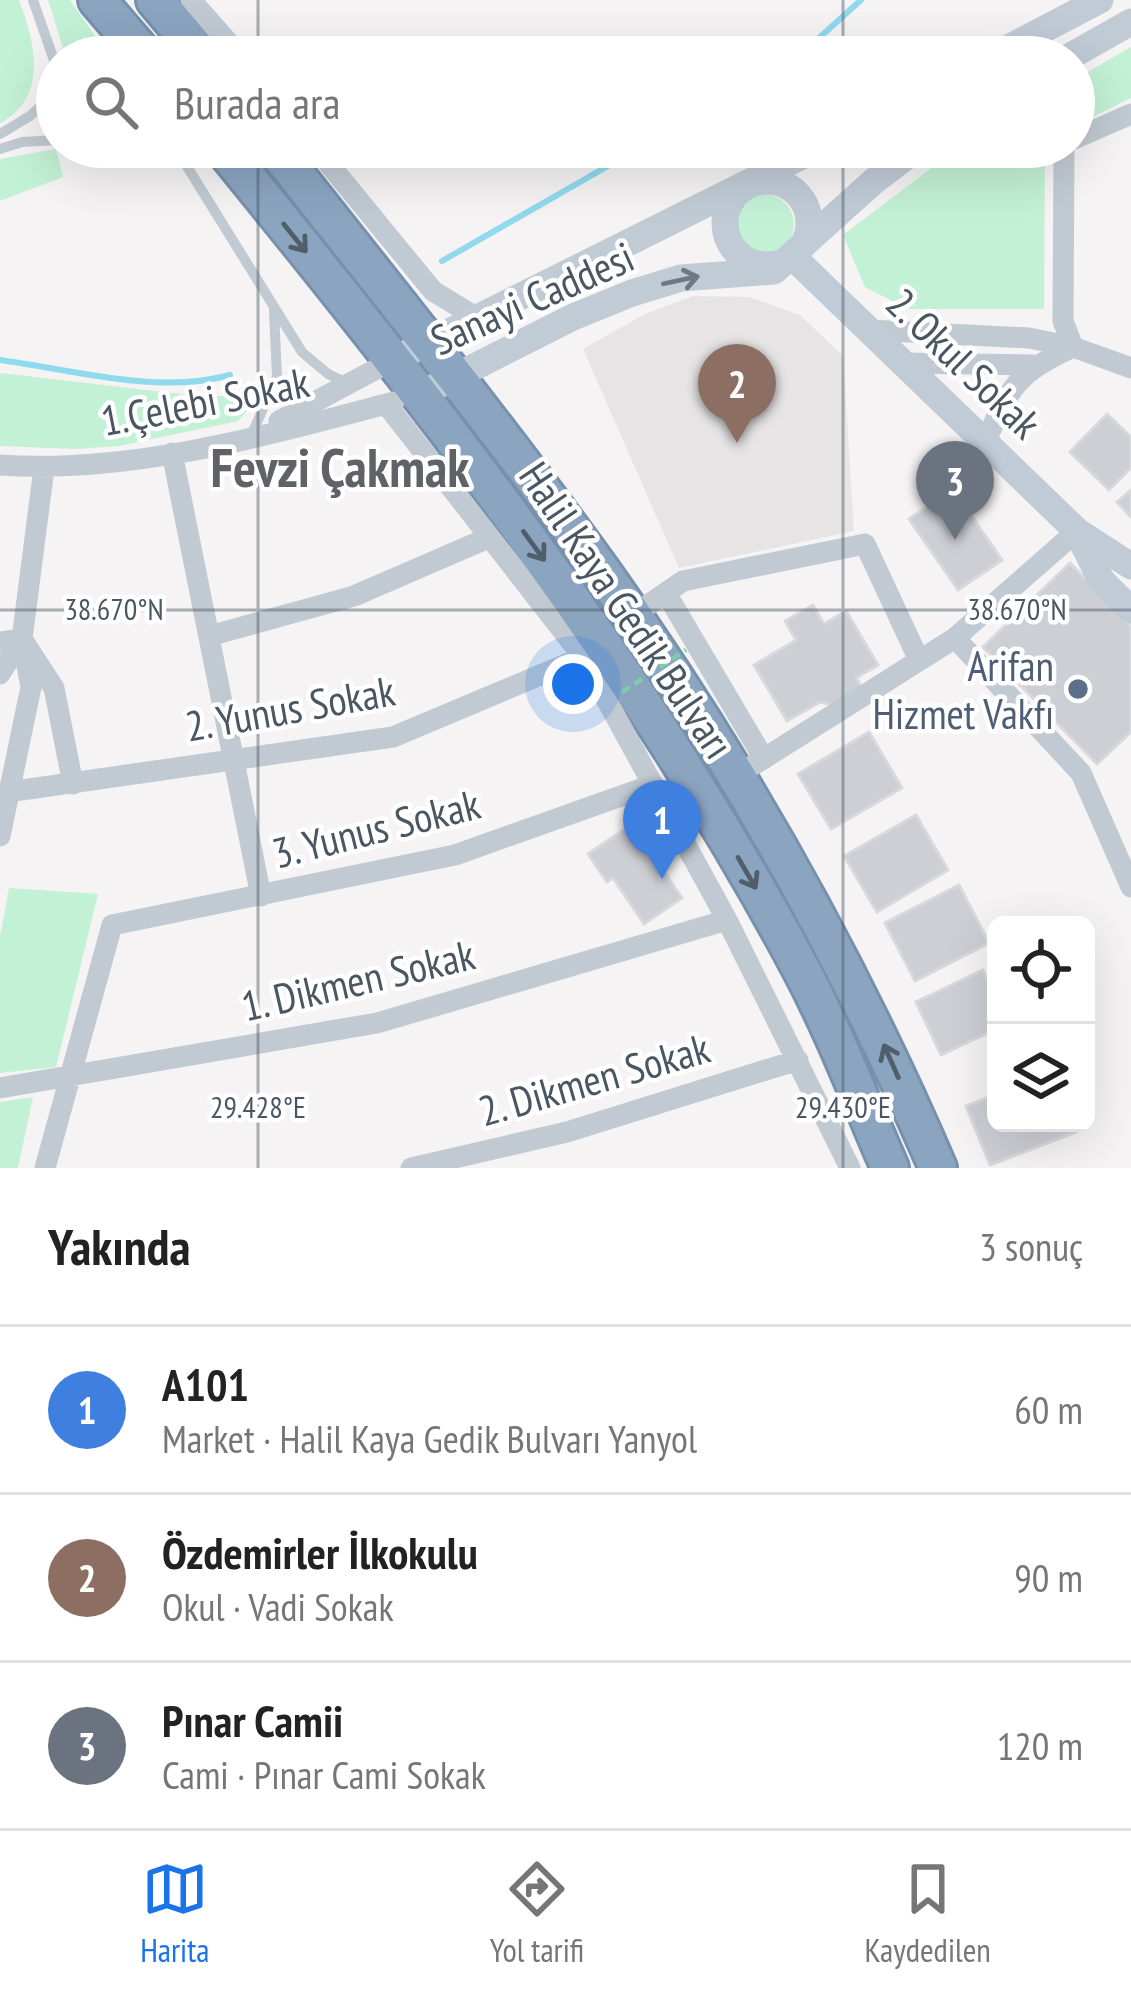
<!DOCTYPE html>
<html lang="tr">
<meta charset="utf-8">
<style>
body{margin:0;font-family:"PT Sans Narrow",sans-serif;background:#f6f6f6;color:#222}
.controls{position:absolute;right:36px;bottom:36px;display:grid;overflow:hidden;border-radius:18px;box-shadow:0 12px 48px #0002}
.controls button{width:108px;height:108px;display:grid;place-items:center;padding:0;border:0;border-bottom:3px solid #e0e0e0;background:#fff;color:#222;font:60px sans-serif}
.you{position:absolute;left:573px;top:684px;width:42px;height:42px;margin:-30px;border:9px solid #fff;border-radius:50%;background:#1a73e8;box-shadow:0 0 0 18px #1a73e833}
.badge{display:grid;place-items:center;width:78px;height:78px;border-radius:50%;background:#1a73e8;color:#fff;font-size:39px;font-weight:700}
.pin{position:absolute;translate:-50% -99px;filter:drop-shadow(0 3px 6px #0008)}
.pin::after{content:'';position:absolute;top:63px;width:42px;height:36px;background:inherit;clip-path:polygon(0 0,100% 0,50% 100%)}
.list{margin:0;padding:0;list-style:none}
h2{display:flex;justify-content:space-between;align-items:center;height:156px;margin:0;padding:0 48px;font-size:51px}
h2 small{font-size:39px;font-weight:400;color:#767676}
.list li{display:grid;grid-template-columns:78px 1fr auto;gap:36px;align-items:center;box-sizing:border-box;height:168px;padding:0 48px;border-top:3px solid #e0e0e0}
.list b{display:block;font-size:45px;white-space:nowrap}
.list p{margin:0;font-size:39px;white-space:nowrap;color:#767676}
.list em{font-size:39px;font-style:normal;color:#767676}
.icon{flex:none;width:66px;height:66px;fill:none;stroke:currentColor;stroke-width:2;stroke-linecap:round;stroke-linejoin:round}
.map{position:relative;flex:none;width:1131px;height:1168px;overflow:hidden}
.search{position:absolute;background:#fff;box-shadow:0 12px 48px #0002;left:36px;right:36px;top:36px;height:132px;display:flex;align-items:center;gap:30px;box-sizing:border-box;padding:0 42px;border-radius:66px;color:#767676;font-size:45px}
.sheet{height:660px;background:#fff}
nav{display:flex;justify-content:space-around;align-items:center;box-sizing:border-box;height:168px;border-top:3px solid #e0e0e0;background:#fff;font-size:33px;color:#767676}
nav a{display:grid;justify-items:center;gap:6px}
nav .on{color:#1a73e8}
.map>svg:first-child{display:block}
</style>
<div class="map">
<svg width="1131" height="1168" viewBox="0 0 1131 1168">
<rect width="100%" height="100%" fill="#f5f3f3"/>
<path fill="#e6e4e5" d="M 693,296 L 749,297 L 800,315 L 843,356 L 854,531 L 679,568 L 583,349 L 645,314 Z"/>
<path fill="#c3f1d5" d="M 0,0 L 19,0 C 35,42 49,97 0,123 Z
M 48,0 L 70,0 L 102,46 L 65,54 Z
M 1131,47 L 1131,98 L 1074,126 L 1074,80 Z
M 959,147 L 1045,147 L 1044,309 L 908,309 L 865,287 L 843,235 Z
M 56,149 L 63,177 L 0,201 L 0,159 Z
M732 225a31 31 0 1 1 62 0a31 31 0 1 1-62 0Z
M 0,373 L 198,396 L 231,396 L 252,405 L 238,421 L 119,446 L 76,449 L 0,446 Z
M 9,888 L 98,894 L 56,1067 L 0,1073 L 0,937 Z
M 33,1097 L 18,1168 L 0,1168 L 0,1102 Z"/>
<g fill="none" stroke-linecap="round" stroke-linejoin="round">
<path stroke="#90daee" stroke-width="6" d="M 798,57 L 861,0
M 442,261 L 641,147
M 0,360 C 74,370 157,395 230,375"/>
</g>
<path fill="#cdcfd5" stroke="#d7d9de" stroke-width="3" d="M 1107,414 L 1131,437 L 1131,468 L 1109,490 L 1070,452 Z
M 953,489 L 1002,560 L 958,590 L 909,519 Z
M 1131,490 L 1131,517 L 1117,502 Z
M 1070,563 L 1131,626 L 1131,732 L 1097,764 L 983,647 Z
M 813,605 L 824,624 L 846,611 L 878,665 L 856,678 L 862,688 L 833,705 L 820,702 L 787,721 L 754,665 L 796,640 L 785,621 Z
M 869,732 L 902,788 L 831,829 L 798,774 Z
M 916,815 L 948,870 L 877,912 L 844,856 Z
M 632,824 L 682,898 L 644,924 L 613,878 L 607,882 L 588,854 Z
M 959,885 L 989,943 L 915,981 L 885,923 Z
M 983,970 L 996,997 L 996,1029 L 941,1055 L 916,1002 Z
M 996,1094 L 996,1123 L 1073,1123 L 1076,1132 L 990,1165 L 966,1106 Z"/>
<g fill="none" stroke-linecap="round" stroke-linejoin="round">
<g stroke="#7690ad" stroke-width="42">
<path id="highway" d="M 97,0 L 146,57
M 155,0 L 203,57
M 222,147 C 434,407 643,672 801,969 C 835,1033 861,1102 890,1168
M 274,147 C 385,288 498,427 603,573 C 735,758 848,959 938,1168"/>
</g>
<path stroke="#c1cad2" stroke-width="10" d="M 33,0 L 57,69
M 0,134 L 30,116 L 57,90
M 165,147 L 183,160 L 175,147
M 0,149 L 22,142 L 57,140
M 183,160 L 302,352 L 328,374 L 345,382
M 251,436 L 277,377 L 274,311"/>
<path stroke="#c1cad2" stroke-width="21" d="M 191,0 L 241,57
M 1074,139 L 1131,114
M 315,147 L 433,291 L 479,319
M 868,330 L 1029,338 L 1073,347 L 1131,368
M 903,363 L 1035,365
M 386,404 L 583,657 L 727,920 L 850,1168
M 279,421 L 395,359
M 985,443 C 1010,386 1016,374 1073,347 L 1063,321 L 1064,147
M 172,453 L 261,896
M 0,465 C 132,474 268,435 394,402
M 666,593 L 764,759
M 632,616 L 683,581 L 865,544 L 919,660
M 209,636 L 354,596 L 488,538
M 955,638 L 1081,773 L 1131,887
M 0,642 L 22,639 L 54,688 L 73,784
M 0,674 L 22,639 L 44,468
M 736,776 L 955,638 L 1077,531
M 0,793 L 393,737 L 583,657
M 0,836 L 31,687 L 22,639
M 0,1088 L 377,1023 L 727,920
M 45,1168 L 112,925 L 455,855 L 652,785
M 411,1168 L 567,1132 L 798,1060"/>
<path stroke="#c1cbd6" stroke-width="27" d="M 991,57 L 1100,0
M 1069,57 L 1131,22
M725 223a42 42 0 1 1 84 0a42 42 0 1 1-84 0Z
M 792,256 L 1077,531 L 1131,566
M 395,359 L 820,147
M 421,394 L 573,317 L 632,293 L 681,278 L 774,271 L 874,181 L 919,147
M 1077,531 L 1101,580 L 1131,610"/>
<use href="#highway" stroke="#8ba5c1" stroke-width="36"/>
<path stroke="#7ad0a6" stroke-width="4.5" stroke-dasharray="9 6" stroke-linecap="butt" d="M 622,692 L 686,650"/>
</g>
<defs><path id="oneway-shaft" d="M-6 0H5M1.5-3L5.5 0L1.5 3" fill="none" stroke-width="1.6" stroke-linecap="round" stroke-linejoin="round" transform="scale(3)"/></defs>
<g stroke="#505e6b">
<use href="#oneway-shaft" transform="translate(295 238) rotate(51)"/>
<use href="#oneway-shaft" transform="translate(534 546) rotate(54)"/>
<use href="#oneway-shaft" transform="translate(747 873) rotate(60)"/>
<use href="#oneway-shaft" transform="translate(891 1061) rotate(-114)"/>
</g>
<use stroke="#6e7984" href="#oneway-shaft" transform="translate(681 280) rotate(-12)"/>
<path fill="none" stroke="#4a5661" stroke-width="3" stroke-opacity="0.45" d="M 258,0 L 258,57M 843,0 L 843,57M 258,147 L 258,1168M 843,147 L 843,1168M 0,610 L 1131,610"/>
<circle fill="#5c6f8a" stroke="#fff" stroke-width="4.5" cx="1078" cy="689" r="12"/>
<g text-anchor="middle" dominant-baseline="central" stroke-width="9" stroke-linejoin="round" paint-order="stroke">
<g font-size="42" fill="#4a5661" stroke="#fff">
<text transform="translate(532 298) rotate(-24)">Sanayi Caddesi</text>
<text transform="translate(964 363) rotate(44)">2. Okul Sokak</text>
<text transform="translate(205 401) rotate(-11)">1.Çelebi Sokak</text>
<text transform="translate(627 610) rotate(56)">Halil Kaya Gedik Bulvarı</text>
<text transform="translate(290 708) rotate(-10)">2. Yunus Sokak</text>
<text transform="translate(376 828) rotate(-14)">3. Yunus Sokak</text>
<text transform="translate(358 980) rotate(-13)">1. Dikmen Sokak</text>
<text transform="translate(594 1079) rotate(-16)">2. Dikmen Sokak</text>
</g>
<g font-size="42" fill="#4e5e75" stroke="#fff" text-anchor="end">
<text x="1054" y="665">Arifan<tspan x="1054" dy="48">Hizmet Vakfı</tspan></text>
</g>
<g font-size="54" font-weight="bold" fill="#5f6368" stroke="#fff">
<text x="340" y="467">Fevzi Çakmak</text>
</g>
</g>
<g font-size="30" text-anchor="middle" fill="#4a5661" stroke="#fff" stroke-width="9" stroke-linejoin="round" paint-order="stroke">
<text x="114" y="620">38.670°N</text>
<text x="1017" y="620">38.670°N</text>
<text x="258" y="1118">29.428°E</text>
<text x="843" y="1118">29.430°E</text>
</g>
</svg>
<div class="controls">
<button><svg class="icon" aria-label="locate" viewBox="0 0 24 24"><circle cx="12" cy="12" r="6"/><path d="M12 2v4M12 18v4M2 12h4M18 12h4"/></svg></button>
<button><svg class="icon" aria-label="layers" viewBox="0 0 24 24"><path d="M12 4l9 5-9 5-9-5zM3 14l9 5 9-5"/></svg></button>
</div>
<div class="you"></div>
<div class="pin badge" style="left:662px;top:879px;background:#3f7fe0">1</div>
<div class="pin badge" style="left:737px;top:443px;background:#8d6e63">2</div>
<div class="pin badge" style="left:955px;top:540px;background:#6b7280">3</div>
<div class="search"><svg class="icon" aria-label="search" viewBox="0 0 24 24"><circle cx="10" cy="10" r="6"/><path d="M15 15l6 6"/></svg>Burada ara</div>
</div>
<section class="sheet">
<h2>Yakında<small>3 sonuç</small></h2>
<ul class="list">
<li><span class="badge" style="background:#3f7fe0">1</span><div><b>A101</b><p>Market · Halil Kaya Gedik Bulvarı Yanyol</p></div><em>60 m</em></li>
<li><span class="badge" style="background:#8d6e63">2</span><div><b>Özdemirler İlkokulu</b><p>Okul · Vadi Sokak</p></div><em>90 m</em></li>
<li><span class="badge" style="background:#6b7280">3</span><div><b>Pınar Camii</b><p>Cami · Pınar Cami Sokak</p></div><em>120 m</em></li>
</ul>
</section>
<nav>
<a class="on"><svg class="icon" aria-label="map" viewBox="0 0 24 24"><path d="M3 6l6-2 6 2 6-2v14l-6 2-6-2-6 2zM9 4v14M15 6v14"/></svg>Harita</a>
<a><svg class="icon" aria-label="directions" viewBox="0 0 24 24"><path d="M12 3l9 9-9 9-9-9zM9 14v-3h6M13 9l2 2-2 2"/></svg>Yol tarifi</a>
<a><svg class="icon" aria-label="saved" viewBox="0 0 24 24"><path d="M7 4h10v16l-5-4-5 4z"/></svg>Kaydedilen</a>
</nav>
